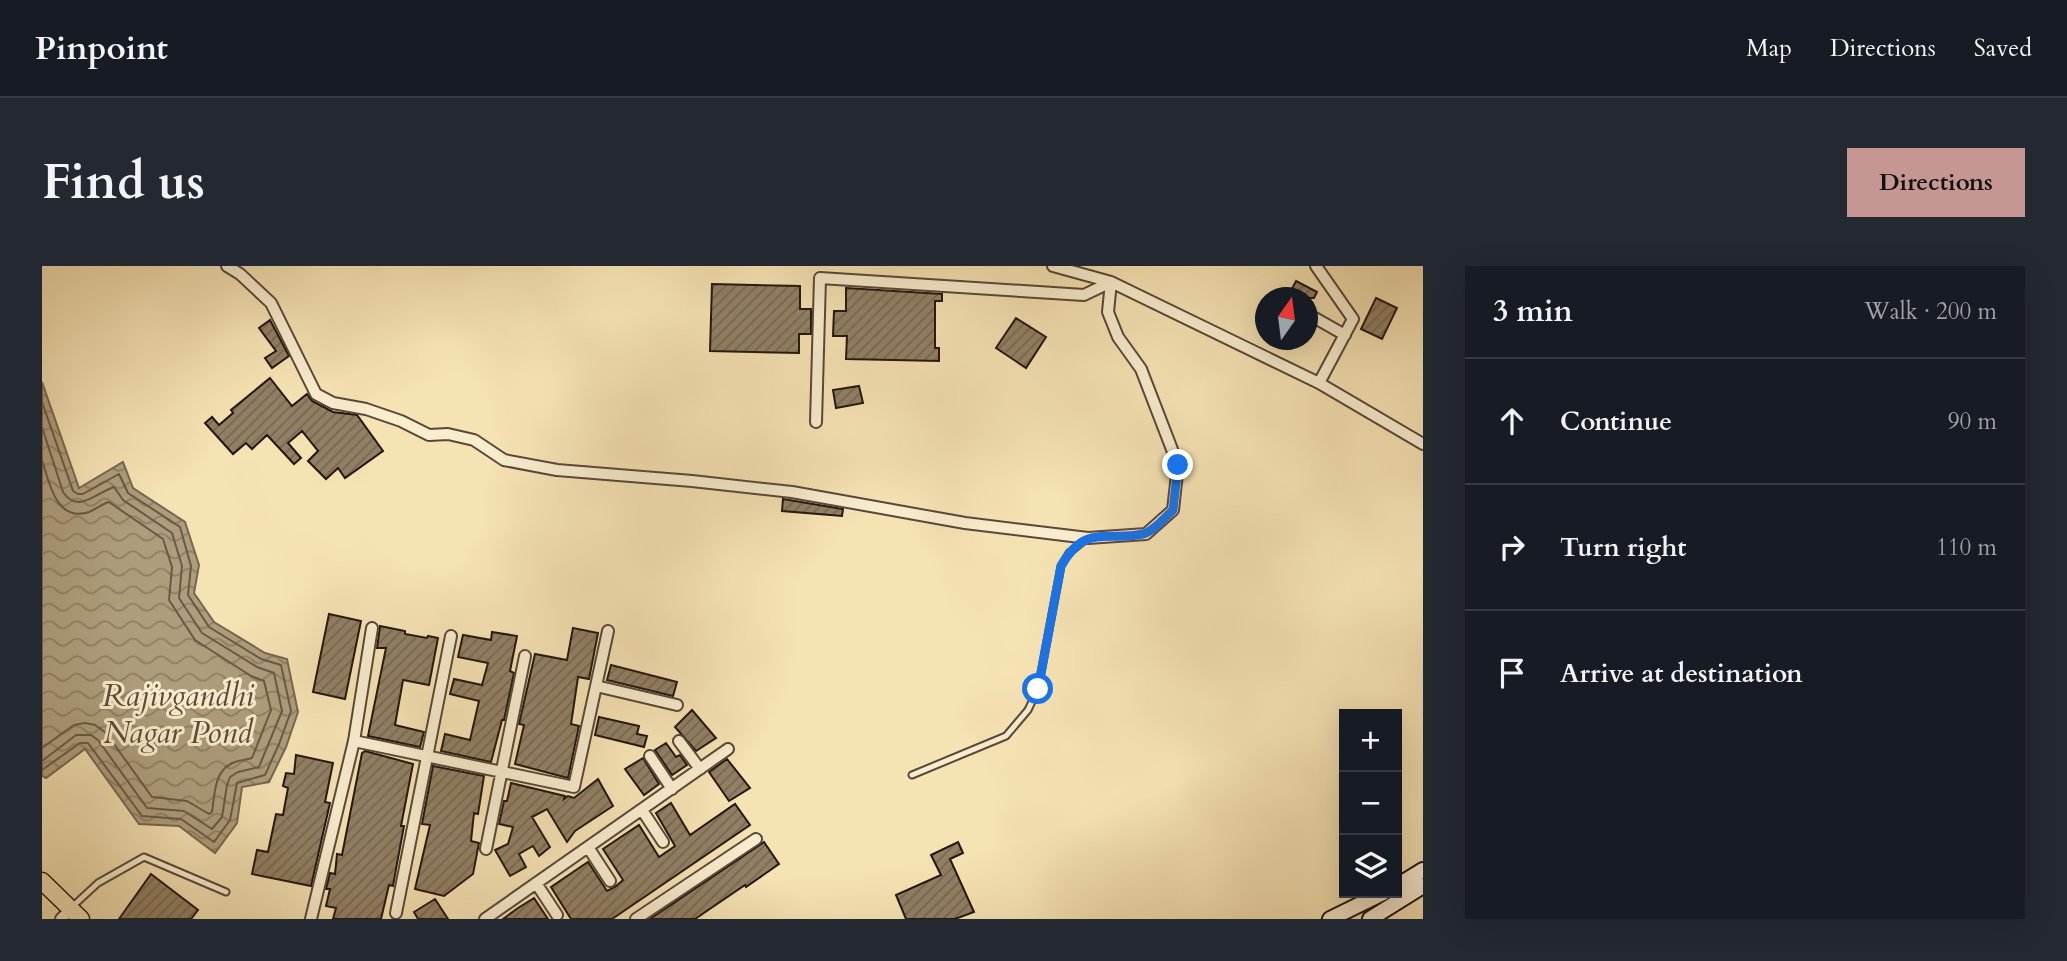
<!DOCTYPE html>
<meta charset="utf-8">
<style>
body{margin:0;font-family:Cardo,serif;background:#242831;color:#f1f3f6}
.controls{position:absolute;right:21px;bottom:21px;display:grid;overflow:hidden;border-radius:0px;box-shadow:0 7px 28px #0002}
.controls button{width:63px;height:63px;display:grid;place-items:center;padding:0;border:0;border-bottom:2px solid #363941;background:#171b24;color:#f1f3f6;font:35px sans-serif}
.compass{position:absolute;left:1213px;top:21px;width:63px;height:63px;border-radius:50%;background:#171b24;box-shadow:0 7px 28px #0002;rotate:14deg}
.stop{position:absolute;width:21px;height:21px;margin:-16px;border:5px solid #1a73e8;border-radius:50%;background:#fff}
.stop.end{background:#1a73e8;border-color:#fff;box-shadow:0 2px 7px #0008}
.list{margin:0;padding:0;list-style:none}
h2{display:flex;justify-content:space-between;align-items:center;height:91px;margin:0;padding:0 28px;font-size:30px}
h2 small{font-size:23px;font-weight:400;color:#9ea1a6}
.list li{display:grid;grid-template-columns:46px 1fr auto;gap:21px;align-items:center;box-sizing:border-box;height:126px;padding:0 28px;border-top:2px solid #363941}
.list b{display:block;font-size:26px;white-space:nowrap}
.list em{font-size:23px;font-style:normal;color:#9ea1a6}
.icon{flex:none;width:38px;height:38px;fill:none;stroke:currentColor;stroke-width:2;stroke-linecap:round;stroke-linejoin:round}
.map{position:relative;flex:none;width:1381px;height:653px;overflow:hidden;border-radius:0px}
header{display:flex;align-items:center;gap:42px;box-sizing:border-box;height:98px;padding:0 35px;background:#171b24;border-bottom:2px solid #363941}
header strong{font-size:33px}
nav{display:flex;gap:38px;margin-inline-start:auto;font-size:24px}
.intro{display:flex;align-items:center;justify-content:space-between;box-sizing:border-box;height:168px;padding:0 42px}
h1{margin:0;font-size:49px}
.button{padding:18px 32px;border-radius:0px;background:#c59692;color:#111;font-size:24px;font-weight:700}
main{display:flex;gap:42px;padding:0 42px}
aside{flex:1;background:#171b24;border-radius:0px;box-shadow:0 7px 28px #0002}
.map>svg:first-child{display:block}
</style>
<header>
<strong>Pinpoint</strong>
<nav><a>Map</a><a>Directions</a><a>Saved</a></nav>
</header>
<div class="intro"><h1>Find us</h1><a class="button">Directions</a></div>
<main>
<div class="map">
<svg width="1381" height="653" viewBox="0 0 1381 653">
<defs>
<pattern id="water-waves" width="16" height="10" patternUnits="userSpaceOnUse" patternTransform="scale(1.75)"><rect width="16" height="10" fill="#ae9d7c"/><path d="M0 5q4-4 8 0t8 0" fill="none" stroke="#8d7f64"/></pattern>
<pattern id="building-hatch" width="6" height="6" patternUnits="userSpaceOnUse" patternTransform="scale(1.75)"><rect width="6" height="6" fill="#918065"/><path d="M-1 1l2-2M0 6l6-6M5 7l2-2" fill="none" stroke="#766852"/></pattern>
</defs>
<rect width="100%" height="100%" fill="#f6e3b4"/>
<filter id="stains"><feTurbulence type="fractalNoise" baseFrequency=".00286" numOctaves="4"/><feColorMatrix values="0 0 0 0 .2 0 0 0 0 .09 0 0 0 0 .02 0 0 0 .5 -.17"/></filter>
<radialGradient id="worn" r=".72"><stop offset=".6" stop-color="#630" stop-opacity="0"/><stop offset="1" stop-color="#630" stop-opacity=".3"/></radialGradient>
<path fill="url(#water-waves)" stroke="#766751" stroke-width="2" d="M 0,116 L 37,222 L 81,196 L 91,222 L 143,256 L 157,299 L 152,327 L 172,356 L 223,387 L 245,393 L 256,446 L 244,481 L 227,516 L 200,521 L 195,557 L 173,587 L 137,560 L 97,558 L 43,483 L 4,512 L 0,510 Z"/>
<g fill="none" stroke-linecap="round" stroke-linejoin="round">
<path stroke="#685946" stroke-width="2" d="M 0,136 L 31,225 L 36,228 L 41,228 L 77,208 L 86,227 L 138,261 L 149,300 L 146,329 L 167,361 L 219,393 L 239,399 L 249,445 L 237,478 L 223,509 L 195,517 L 188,554 L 172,576 L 139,553 L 100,550 L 46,477 L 38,477 L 0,504
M 0,161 L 21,226 C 36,249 55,226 72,221 L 81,234 L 130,267 L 140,300 L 137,332 L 160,367 L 215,401 L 232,407 L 240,445 L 217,501 L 196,506 L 188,511 L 185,519 L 180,551 L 170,563 L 142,545 L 105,542 L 56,474 L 49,469 L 34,469 L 0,495
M 0,194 C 7,216 14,257 47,246 C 54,243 60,238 67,236 L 121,273 L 130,301 L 127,334 L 153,374 L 209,410 L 222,415 L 229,444 L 210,492 C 204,494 198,494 193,496 C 172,503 173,527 170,546 L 167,548 L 145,535 L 110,531 L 64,467 L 53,459 L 43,457 L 32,459 L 0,482"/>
</g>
<path fill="url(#building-hatch)" stroke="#231510" stroke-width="2" d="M 1254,15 L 1275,26 L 1272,32 L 1245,32 Z
M 670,18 L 758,20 L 758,43 L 769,43 L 769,68 L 757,68 L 757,87 L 668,85 Z
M 804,22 L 900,28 L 900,35 L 893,35 L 893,82 L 897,82 L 897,95 L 804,93 L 805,70 L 791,70 L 792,45 L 804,45 Z
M 1334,32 L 1355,42 L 1340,73 L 1319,63 Z
M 974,52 L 1004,71 L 984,102 L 954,82 Z
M 228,54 L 247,90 L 230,102 L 223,92 L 234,85 L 217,62 Z
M 228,112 L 250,140 L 265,128 L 270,135 L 291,146 L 315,149 L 341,185 L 303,212 L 296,202 L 284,213 L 266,195 L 276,185 L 260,165 L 246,177 L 259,192 L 252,198 L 225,169 L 210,183 L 204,177 L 191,188 L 163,157 L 170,151 L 177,159 L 191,147 L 189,144 Z
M 817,120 L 821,137 L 794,142 L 791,124 Z
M 741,233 L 801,243 L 800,250 L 740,245 Z
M 287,348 L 319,355 L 303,433 L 271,426 Z
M 338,360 L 363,365 L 363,368 L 385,372 L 386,370 L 396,372 L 387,419 L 361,414 L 353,459 L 382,466 L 378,481 L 326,470 L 344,382 L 335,382 Z
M 531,362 L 556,367 L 547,413 L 536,411 L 529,458 L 537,460 L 526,512 L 473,498 L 482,459 L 477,458 L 493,388 L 525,394 Z
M 450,366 L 475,370 L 468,405 L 472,407 L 462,454 L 460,454 L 449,496 L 399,485 L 403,468 L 428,474 L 437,435 L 408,428 L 412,413 L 440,419 L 446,397 L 416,391 L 421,369 L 449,374 Z
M 569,399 L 635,416 L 631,430 L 565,414 Z
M 650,444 L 674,472 L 654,485 L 633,461 Z
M 557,451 L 597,460 L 595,468 L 605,470 L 602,481 L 553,469 Z
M 624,477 L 634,491 L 638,489 L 645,499 L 630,509 L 613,484 Z
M 323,485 L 371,498 L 359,560 L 362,560 L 354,603 L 351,620 L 347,619 L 339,653 L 291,653 L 294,642 L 284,640 L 288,623 L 284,623 L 288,607 L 293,608 L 295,588 L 300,589 L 320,487 Z
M 254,489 L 291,497 L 283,536 L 288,537 L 269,620 L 210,608 L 215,584 L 226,586 L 234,548 L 241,549 L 246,522 L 241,520 L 244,507 L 252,508 Z
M 601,492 L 617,518 L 602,529 L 583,503 Z
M 685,493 L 708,522 L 687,535 L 667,506 Z
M 391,500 L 442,510 L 436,548 L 432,547 L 429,575 L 437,577 L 431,608 L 402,630 L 373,623 L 388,559 L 380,558 Z
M 556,513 L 571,540 L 533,565 L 525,576 L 505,543 L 490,551 L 508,581 L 497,590 L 491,580 L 477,588 L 484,601 L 468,610 L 453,584 L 466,578 L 471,561 L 457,558 L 462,535 L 465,535 L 469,517 L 523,530 L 522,533 L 526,530 L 532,532 Z
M 629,537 L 648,569 L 693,538 L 708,559 L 570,653 L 529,653 L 509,621 L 546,596 L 565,625 L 573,621 L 581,614 L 561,583 L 597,559 L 617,591 L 633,580 L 614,547 Z
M 722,576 L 737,598 L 704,621 L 703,619 L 653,653 L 608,653 Z
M 916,576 L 921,587 L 908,593 L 932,646 L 913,653 L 864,653 L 854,629 L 899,609 L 889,589 Z
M 109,608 L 156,644 L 149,653 L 77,653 Z
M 492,632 L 506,653 L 461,653 L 476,642 Z
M 393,633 L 406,653 L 376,653 L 372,646 Z"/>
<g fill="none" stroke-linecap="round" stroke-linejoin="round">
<g stroke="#584839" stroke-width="9">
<path id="lane" d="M 870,509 L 964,470 L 986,444 L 996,423 L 1019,300 L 1027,287 L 1044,273
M 30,641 L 56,617 L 102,591 L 184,626"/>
</g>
<g stroke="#584839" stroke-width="14">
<path id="street" d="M 185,0 L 198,8 L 229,37 L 274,128 L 291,137 L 324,143 L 359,155 L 387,169 L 406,168 L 432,174 L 462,194 L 515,204 L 650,215 L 750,226 L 923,257 L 1046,272 L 1104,268 L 1131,244 L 1136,199 L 1099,103 L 1076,71 L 1066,46 L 1069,16
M 1011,0 L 1069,16 L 1277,117 L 1381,178
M 1274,0 L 1311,53 L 1277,117
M 1273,52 L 1303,69
M 774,156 L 778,12 L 1042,29 L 1069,16
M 554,420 L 635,439
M 312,475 L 532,521 L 566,365
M 637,475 L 658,503
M 608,490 L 630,523
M 600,544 L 621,576
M 546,581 L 568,615
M 444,583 L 483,390
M 494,617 L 515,649
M 354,647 L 409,370
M 19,653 L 22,650
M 269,653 L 312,475 L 330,362
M 443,653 L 686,483
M 594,653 L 714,573"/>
</g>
<g stroke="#231510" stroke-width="18">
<path id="secondary" d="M 1355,620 L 1381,604
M 1288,653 L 1341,627
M 1328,653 L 1381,620"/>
</g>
<g stroke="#231510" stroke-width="19">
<path id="primary" d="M 0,615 L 39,653"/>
</g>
<use href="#lane" stroke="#f9edce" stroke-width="5"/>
<use href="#street" stroke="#f9edce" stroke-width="10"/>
<use href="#secondary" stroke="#f9edce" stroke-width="14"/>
<use href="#primary" stroke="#f6e3b4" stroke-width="16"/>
</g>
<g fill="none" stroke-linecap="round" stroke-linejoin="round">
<path stroke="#1a73e8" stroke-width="9" d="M 996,423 L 1019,300 C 1044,257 1063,276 1101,268 C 1111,266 1123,251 1131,244 L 1136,199"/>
</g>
<g text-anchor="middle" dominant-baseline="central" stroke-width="6" stroke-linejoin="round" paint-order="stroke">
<g font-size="32" font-style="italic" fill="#5b4b3b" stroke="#f9edce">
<text x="136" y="430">Rajivgandhi<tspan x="136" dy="37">Nagar Pond</tspan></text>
</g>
</g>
<rect width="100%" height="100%" filter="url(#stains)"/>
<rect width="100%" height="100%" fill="url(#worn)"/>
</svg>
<div class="controls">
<button>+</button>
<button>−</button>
<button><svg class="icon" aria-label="layers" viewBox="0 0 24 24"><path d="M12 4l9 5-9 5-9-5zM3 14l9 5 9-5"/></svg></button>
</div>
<svg class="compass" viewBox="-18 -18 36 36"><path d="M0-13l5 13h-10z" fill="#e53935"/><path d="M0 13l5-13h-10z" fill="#9ea1a6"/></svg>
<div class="stop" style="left:996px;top:423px"></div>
<div class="stop end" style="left:1136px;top:199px"></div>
</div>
<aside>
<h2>3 min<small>Walk · 200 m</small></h2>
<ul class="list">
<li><svg class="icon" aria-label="ahead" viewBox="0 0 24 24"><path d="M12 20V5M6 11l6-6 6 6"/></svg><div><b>Continue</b></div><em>90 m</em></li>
<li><svg class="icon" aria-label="right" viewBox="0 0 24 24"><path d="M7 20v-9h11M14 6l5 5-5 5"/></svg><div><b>Turn right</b></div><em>110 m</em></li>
<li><svg class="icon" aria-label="arrive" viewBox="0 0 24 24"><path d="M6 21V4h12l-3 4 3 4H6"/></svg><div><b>Arrive at destination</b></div></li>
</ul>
</aside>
</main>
